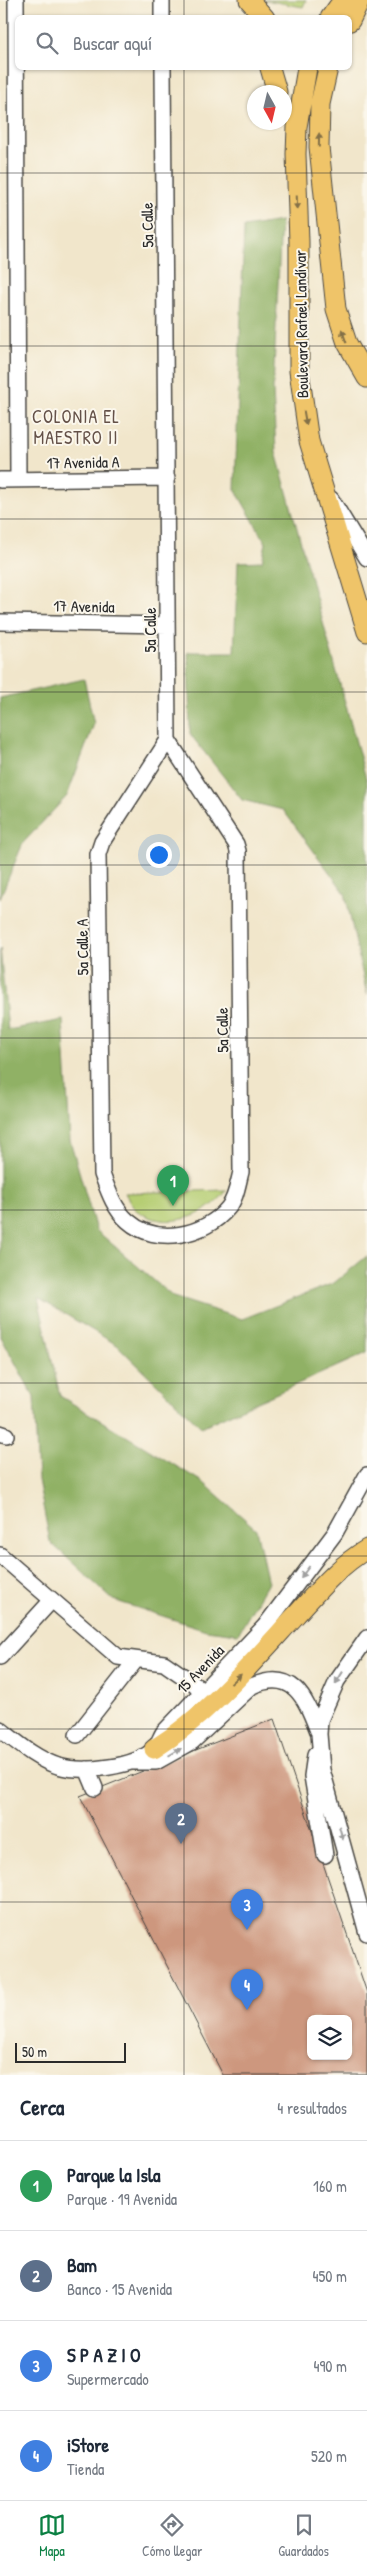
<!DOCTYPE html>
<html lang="es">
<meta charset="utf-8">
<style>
body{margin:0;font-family:"Patrick Hand",sans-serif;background:#f2f2f3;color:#1f2937}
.controls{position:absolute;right:15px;bottom:15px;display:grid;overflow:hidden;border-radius:8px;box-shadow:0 1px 4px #0004}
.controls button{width:45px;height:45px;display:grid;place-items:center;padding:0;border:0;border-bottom:1px solid #e0e1e3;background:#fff;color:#1f2937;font:25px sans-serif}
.compass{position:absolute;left:247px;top:85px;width:45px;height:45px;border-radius:50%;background:#fff;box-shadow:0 1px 4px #0004;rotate:172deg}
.scale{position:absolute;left:15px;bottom:12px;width:111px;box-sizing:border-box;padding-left:5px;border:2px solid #2b2b2b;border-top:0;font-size:14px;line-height:18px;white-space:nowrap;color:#2b2b2b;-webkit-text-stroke:4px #fbf7ec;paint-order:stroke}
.you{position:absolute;left:158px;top:854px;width:18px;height:18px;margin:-12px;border:4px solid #fff;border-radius:50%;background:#1a73e8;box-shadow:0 0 0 8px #1a73e833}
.badge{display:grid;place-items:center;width:32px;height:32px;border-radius:50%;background:#0b8043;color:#fff;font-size:16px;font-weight:700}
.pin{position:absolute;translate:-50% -41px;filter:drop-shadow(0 1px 2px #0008)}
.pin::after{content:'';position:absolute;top:26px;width:18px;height:15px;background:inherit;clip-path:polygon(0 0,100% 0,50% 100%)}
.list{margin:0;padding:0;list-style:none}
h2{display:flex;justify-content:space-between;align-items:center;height:65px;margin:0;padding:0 20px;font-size:21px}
h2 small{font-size:16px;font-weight:400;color:#747a83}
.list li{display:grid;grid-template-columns:32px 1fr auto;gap:15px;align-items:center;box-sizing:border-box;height:90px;padding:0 20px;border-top:1px solid #e0e1e3}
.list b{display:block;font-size:19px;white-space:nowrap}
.list p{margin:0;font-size:16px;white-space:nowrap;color:#747a83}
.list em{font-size:16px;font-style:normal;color:#747a83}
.icon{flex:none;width:28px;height:28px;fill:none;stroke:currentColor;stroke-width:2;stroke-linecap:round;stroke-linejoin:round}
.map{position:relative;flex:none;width:367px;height:2075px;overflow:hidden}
.search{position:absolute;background:#fff;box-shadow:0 1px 4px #0004;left:15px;right:15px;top:15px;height:55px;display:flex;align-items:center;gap:12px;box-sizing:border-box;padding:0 18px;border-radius:8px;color:#747a83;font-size:19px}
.sheet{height:425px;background:#fff}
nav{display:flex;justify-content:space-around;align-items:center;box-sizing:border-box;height:70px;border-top:1px solid #e0e1e3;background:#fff;font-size:14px;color:#747a83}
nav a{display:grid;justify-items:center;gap:2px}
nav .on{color:#0b8043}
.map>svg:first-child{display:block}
</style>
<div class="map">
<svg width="367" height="2075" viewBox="0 0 367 2075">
<rect width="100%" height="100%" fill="#fbf7ec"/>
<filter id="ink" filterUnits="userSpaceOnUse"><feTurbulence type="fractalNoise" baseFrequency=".02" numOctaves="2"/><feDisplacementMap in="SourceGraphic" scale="10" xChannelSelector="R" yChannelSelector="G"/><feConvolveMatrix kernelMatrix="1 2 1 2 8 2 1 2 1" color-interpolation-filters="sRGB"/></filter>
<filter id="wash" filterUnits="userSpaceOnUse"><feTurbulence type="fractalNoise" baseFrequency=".0096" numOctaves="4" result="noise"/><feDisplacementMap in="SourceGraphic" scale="20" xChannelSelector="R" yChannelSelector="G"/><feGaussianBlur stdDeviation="1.12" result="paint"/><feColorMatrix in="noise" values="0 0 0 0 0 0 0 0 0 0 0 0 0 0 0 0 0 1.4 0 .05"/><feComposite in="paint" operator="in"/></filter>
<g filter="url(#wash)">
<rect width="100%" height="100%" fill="#f1e6cb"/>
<path fill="#b6ce73" stroke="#707c4f" d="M 265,0 L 306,0 L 303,7 Z
M 227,1190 C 208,1217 166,1232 136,1210 C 132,1206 128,1198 125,1193 Z"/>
<path fill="#90b165" stroke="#5e6e48" d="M 281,221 L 273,390 L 276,452 L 367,782 L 367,995 L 345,893 L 283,810 L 242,800 L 190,734 L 188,652 L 234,652 L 238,562 L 262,561 L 266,543 L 235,489 L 244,227 Z
M 84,679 L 94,724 L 67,796 L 23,843 L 0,898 L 0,698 Z
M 0,948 L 8,1030 L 63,1020 L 70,1140 L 96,1230 L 173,1297 L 242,1319 L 334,1283 L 367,1256 L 367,1353 L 201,1427 L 117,1345 L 38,1298 L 60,1396 L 204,1483 L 256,1529 L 268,1583 L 238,1634 L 206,1630 L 113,1600 L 50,1542 L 38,1480 L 34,1397 L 0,1335 Z"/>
<g id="blocks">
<path fill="#cd977e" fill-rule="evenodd" d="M 274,1719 L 367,1993 L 367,2075 L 223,2075 L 80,1796 ZM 311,2019 L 348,2019 L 348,2056 L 311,2056 Z"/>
</g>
</g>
<g filter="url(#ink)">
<use href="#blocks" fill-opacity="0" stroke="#494743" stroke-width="1"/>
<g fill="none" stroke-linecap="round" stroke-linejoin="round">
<g stroke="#494743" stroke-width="18">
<path id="minor" d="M 16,0 L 18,480
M 162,0 L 162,18
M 163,68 L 168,740 L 236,844 L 238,851 L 241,1172 C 238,1183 236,1199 228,1208 C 205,1236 156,1246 128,1221 C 114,1209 108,1190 102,1174 L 98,854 L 102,842 L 168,740
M 0,480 L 167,478
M 331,499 L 367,558
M 0,622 L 167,625
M 0,1433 L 6,1435
M 0,1555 L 118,1657 L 164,1663 L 196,1685 L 202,1694
M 367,1638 L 337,1681 L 320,1720 L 319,1734 L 322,1770 L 367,1933
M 0,1657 L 52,1600
M 0,1729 C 18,1743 36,1759 58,1766 C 82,1773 135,1768 154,1749 C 158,1745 160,1738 163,1733 L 265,1626 L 335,1533 L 367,1475
M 77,1735 L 136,1660
M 315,1755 L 312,1776 L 325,1855
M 133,1762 L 156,1762 L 192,1742 L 252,1686 C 294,1668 305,1698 318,1731
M 87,1769 L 95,1788"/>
</g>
<g stroke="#494743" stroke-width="21">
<path id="major" d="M 249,0 L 265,18
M 330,18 L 343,0
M 350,21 L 360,0
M 270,68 L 277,92
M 307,68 L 297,127 L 296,154 L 299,242 L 299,371 L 309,441 L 367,632
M 328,68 L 320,104 L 319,147 L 336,309 L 347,343 L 367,378
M 154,1749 C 208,1715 252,1663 295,1616 C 317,1592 338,1566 367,1549"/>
</g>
<use href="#minor" stroke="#fff" stroke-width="15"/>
<use href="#major" stroke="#efc469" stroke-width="19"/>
</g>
<defs><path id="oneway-solid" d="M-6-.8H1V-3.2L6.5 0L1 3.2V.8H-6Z" transform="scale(1.25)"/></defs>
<g fill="#837047">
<use href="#oneway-solid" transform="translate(319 140) rotate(-89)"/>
<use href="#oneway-solid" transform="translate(297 203) rotate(88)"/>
<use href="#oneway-solid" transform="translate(344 336) rotate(-110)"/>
<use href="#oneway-solid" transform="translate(305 418) rotate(80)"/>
<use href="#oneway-solid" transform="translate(236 1679) rotate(-43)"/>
</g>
<g fill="#a0a0a0">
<use href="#oneway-solid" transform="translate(305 1572) rotate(127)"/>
<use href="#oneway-solid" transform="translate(339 1678) rotate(122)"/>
<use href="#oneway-solid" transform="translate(175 1752) rotate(-30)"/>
<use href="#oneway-solid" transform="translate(341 1833) rotate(74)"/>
</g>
</g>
<path fill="none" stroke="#2b2b2b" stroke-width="1" stroke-opacity="0.55" d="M 184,0 L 184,18M 184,68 L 184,2075M 0,173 L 367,173M 0,346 L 367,346M 0,519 L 367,519M 0,692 L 367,692M 0,865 L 367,865M 0,1038 L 367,1038M 0,1210 L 367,1210M 0,1383 L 367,1383M 0,1556 L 367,1556M 0,1729 L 367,1729M 0,1902 L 367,1902"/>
<g text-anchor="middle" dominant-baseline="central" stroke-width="4" stroke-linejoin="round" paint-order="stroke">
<g font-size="16" fill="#2b2b2b" stroke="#fbf7ec">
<text transform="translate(147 225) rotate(-91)">5a Calle</text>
<text transform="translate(301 324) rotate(-91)">Boulevard Rafael Landívar</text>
<text transform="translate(83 462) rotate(-1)">17 Avenida A</text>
<text transform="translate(84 606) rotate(1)">17 Avenida</text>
<text transform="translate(150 630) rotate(-90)">5a Calle</text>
<text transform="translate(82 947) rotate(-91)">5a Calle A</text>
<text transform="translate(222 1030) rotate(-91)">5a Calle</text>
<text transform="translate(200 1669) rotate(-46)">15 Avenida</text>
</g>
<g font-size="18" letter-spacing="1" fill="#645148" stroke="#fbf7ec">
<text x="76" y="416">COLONIA EL<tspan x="76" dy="21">MAESTRO II</tspan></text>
</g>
</g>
</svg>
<div class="controls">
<button><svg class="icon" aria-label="layers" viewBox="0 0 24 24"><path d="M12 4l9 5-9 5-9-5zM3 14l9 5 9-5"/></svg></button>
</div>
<svg class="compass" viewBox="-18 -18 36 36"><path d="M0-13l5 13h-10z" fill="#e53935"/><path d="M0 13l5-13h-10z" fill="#747a83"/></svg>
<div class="scale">50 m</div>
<div class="you"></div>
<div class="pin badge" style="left:173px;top:1206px;background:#2e9e5b">1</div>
<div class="pin badge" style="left:181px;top:1844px;background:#5c6f8a">2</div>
<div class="pin badge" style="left:247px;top:1930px;background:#3f7fe0">3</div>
<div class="pin badge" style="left:247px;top:2010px;background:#3f7fe0">4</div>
<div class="search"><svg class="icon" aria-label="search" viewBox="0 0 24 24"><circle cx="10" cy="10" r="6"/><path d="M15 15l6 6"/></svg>Buscar aquí</div>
</div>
<section class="sheet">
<h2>Cerca<small>4 resultados</small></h2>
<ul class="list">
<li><span class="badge" style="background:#2e9e5b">1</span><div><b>Parque la Isla</b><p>Parque · 19 Avenida</p></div><em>160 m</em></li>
<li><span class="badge" style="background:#5c6f8a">2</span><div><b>Bam</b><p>Banco · 15 Avenida</p></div><em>450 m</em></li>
<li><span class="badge" style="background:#3f7fe0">3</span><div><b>S P A Z I O</b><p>Supermercado</p></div><em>490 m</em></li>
<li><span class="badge" style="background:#3f7fe0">4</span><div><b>iStore</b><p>Tienda</p></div><em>520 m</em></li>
</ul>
</section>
<nav>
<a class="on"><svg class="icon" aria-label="map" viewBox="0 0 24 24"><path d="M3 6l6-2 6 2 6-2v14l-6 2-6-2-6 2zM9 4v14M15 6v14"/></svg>Mapa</a>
<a><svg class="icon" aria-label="directions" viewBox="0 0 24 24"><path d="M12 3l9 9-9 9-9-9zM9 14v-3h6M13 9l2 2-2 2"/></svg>Cómo llegar</a>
<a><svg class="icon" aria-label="saved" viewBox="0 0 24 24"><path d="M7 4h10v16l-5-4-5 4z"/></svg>Guardados</a>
</nav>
